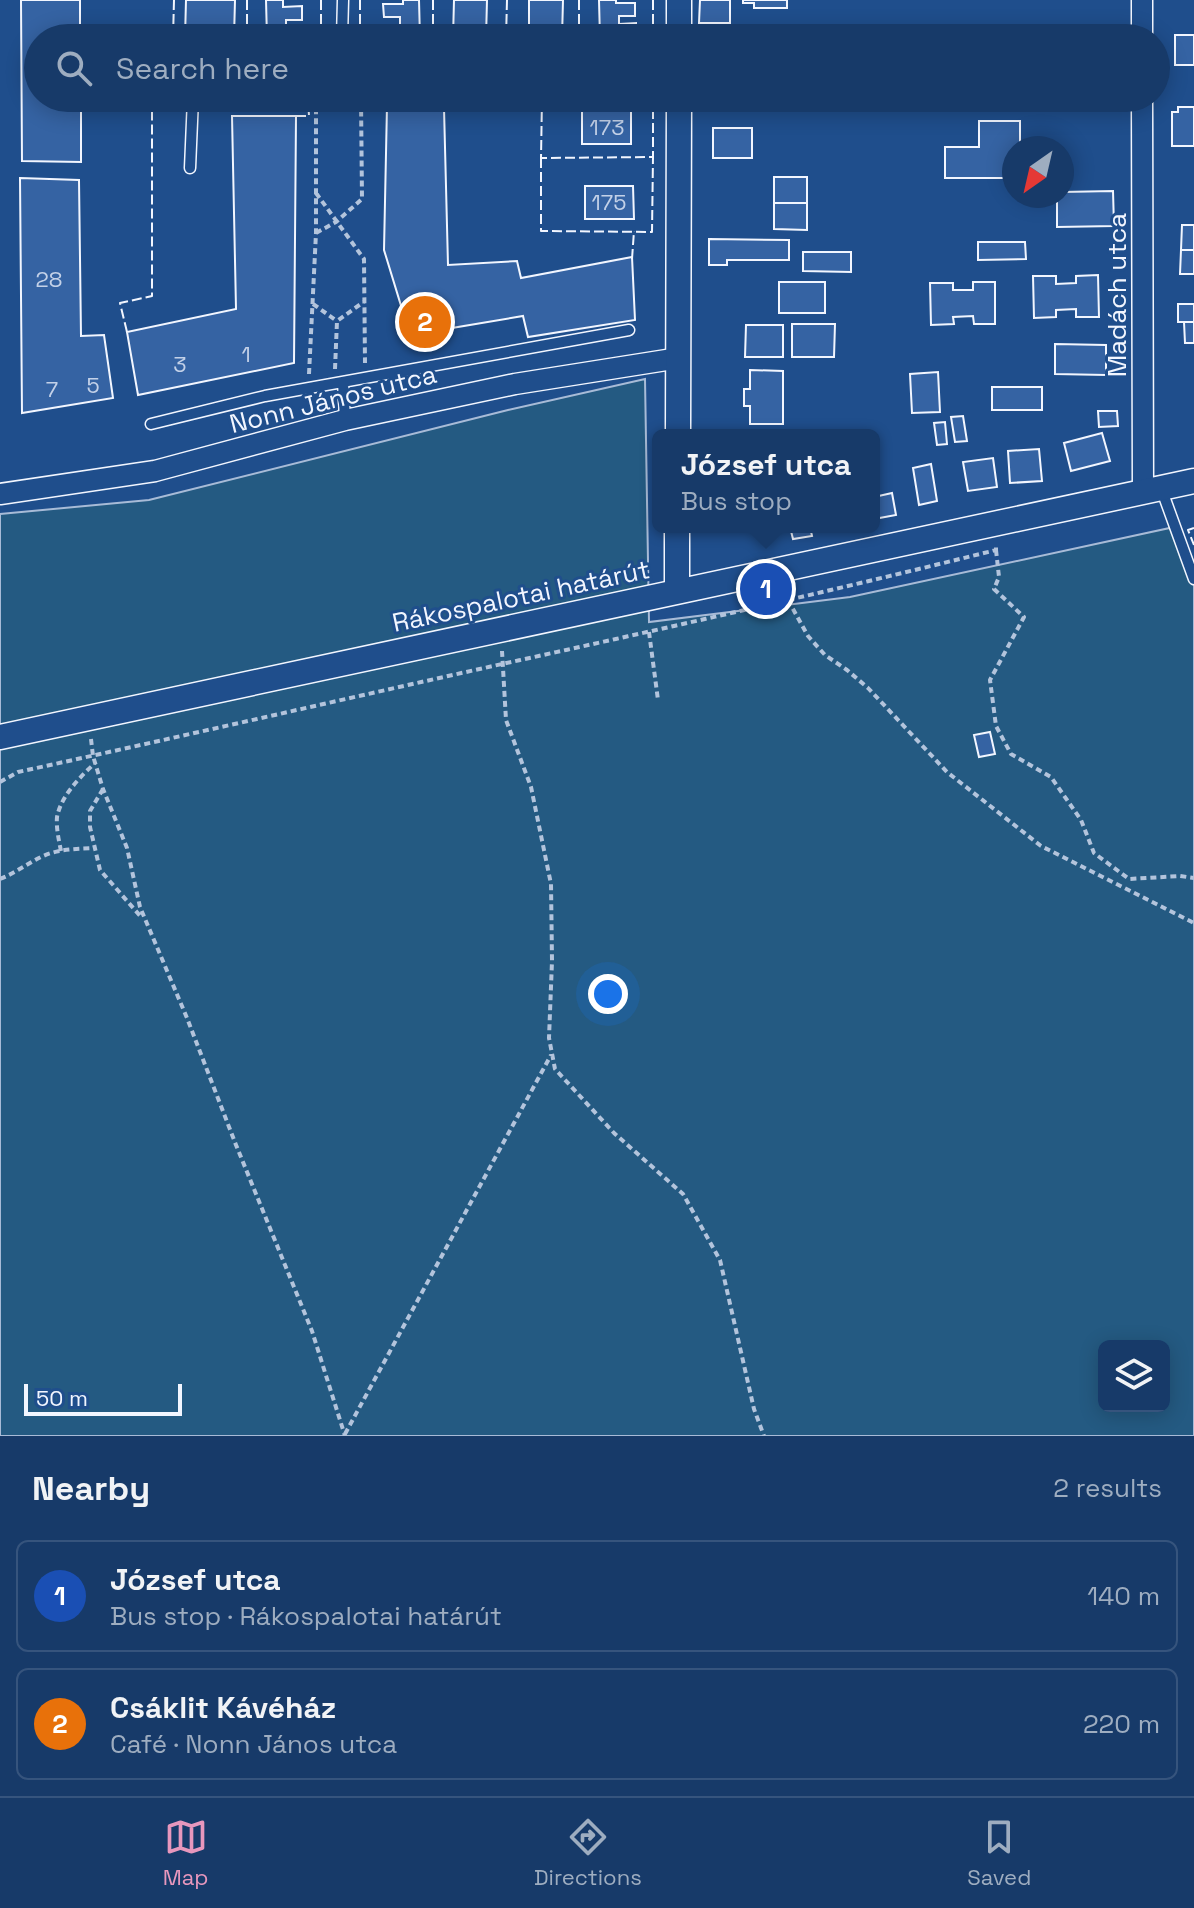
<!DOCTYPE html>
<meta charset="utf-8">
<style>
body{margin:0;font-family:"Space Grotesk",sans-serif;background:#20416f;color:#f1f3f6}
.controls{position:absolute;right:24px;bottom:24px;display:grid;overflow:hidden;border-radius:12px;box-shadow:0 4px 20px #0003}
.controls button{width:72px;height:72px;display:grid;place-items:center;padding:0;border:0;border-bottom:2px solid #36547d;background:#173a69;color:#f1f3f6;font:40px sans-serif}
.compass{position:absolute;left:1002px;top:136px;width:72px;height:72px;border-radius:50%;background:#173a69;box-shadow:0 4px 20px #0003;rotate:214deg}
.scale{position:absolute;left:24px;bottom:20px;width:158px;box-sizing:border-box;padding-left:8px;border:4px solid #f2f6ff;border-top:0;font-size:22px;line-height:28px;white-space:nowrap;color:#f2f6ff;-webkit-text-stroke:6px #1f4e8c;paint-order:stroke}
.you{position:absolute;left:608px;top:994px;width:28px;height:28px;margin:-20px;border:6px solid #fff;border-radius:50%;background:#1a73e8;box-shadow:0 0 0 12px #1a73e833}
.badge{display:grid;place-items:center;width:52px;height:52px;border-radius:50%;background:#e797bd;color:#fff;font-size:26px;font-weight:700}
.pin{position:absolute;translate:-50% -50%;border:4px solid #fff;box-shadow:0 2px 8px #0006}
.popup{position:absolute;left:652px;top:429px;width:228px;height:104px;box-sizing:border-box;display:grid;place-content:center;border-radius:12px;background:#173a69;filter:drop-shadow(0 2px 6px #0005);font-size:26px;white-space:nowrap;color:#9eadc0}
.popup b{font-size:30px;color:#f1f3f6}
.popup::after{content:'';position:absolute;left:50%;top:100%;margin-left:-16px;border:16px solid transparent;border-top-color:#173a69}
.list{margin:0;padding:0;list-style:none}
h2{display:flex;justify-content:space-between;align-items:center;height:104px;margin:0;padding:0 32px;font-size:34px}
h2 small{font-size:26px;font-weight:400;color:#9eadc0}
.list li{display:grid;grid-template-columns:52px 1fr auto;gap:24px;align-items:center;box-sizing:border-box;height:112px;margin:0 16px 16px;padding:0 16px;border:2px solid #36547d;border-radius:12px}
.list b{display:block;font-size:30px;white-space:nowrap}
.list p{margin:0;font-size:26px;white-space:nowrap;color:#9eadc0}
.list em{font-size:26px;font-style:normal;color:#9eadc0}
.icon{flex:none;width:44px;height:44px;fill:none;stroke:currentColor;stroke-width:2;stroke-linecap:round;stroke-linejoin:round}
.map{position:relative;flex:none;width:1194px;height:1436px;overflow:hidden}
.search{position:absolute;background:#173a69;box-shadow:0 4px 20px #0003;left:24px;right:24px;top:24px;height:88px;display:flex;align-items:center;gap:20px;box-sizing:border-box;padding:0 28px;border-radius:44px;color:#9eadc0;font-size:30px}
.sheet{height:360px;background:#173a69}
nav{display:flex;justify-content:space-around;align-items:center;box-sizing:border-box;height:112px;border-top:2px solid #36547d;background:#173a69;font-size:22px;color:#9eadc0}
nav a{display:grid;justify-items:center;gap:4px}
nav .on{color:#e797bd}
.map>svg:first-child{display:block}
</style>
<div class="map">
<svg width="1194" height="1436" viewBox="0 0 1194 1436">
<rect width="100%" height="100%" fill="#1f4e8c"/>
<path fill="#245a82" stroke="#a8bbd7" stroke-width="2" fill-rule="evenodd" d="M 645,379 L 649,622 L 850,597 L 1179,526 L 1194,564 L 1194,1436 L 0,1436 L 0,514 L 149,500 L 508,410 ZM 1104,1346 L 1164,1346 L 1164,1406 L 1104,1406 Z"/>
<path fill="#3563a3" stroke="#f2f6ff" stroke-width="2" d="M 21,0 L 80,0 L 80,38 L 38,38 L 38,98 L 81,98 L 81,162 L 22,161 Z
M 186,0 L 235,0 L 234,38 L 185,38 Z
M 266,0 L 283,0 L 283,7 L 302,6 L 302,20 L 286,20 L 286,27 L 303,27 L 303,38 L 267,38 Z
M 403,0 L 419,0 L 420,38 L 384,38 L 383,25 L 400,25 L 400,17 L 384,17 L 383,4 L 403,4 Z
M 454,0 L 487,0 L 486,38 L 453,38 Z
M 529,0 L 563,0 L 562,38 L 529,38 Z
M 599,0 L 616,0 L 616,3 L 635,3 L 635,16 L 619,16 L 619,24 L 636,23 L 636,38 L 600,38 Z
M 700,0 L 730,0 L 730,23 L 699,23 Z
M 743,0 L 787,0 L 787,8 L 754,8 L 754,3 L 743,3 Z
M 1175,35 L 1194,35 L 1194,65 L 1175,65 Z
M 387,105 L 444,108 L 448,265 L 517,261 L 521,278 L 632,257 L 635,320 L 528,337 L 523,316 L 410,335 L 384,250 Z
M 1178,107 L 1194,107 L 1194,146 L 1172,146 L 1172,112 L 1178,112 Z
M 631,110 L 631,144 L 582,144 L 582,111 Z
M 232,116 L 296,116 L 294,363 L 138,395 L 127,332 L 236,309 Z
M 979,121 L 1020,121 L 1020,147 L 1048,148 L 1014,148 L 1014,178 L 945,178 L 945,147 L 979,147 Z
M 713,128 L 752,128 L 752,158 L 713,158 Z
M 774,177 L 807,177 L 807,203 L 774,203 Z
M 20,178 L 79,180 L 81,336 L 104,335 L 113,398 L 22,413 Z
M 585,186 L 633,186 L 634,219 L 585,219 Z
M 1113,191 L 1114,226 L 1057,227 L 1057,196 L 1062,196 L 1062,192 Z
M 774,203 L 807,203 L 807,230 L 774,229 Z
M 1182,225 L 1194,225 L 1194,250 L 1181,250 Z
M 709,239 L 789,240 L 789,260 L 727,260 L 727,265 L 709,265 Z
M 978,242 L 1025,242 L 1026,259 L 978,260 Z
M 1181,250 L 1194,250 L 1194,274 L 1180,274 Z
M 803,252 L 851,252 L 851,272 L 803,271 Z
M 1098,275 L 1099,317 L 1076,317 L 1076,309 L 1056,310 L 1056,317 L 1034,318 L 1033,276 L 1056,276 L 1056,284 L 1076,283 L 1076,276 Z
M 779,282 L 825,282 L 825,313 L 779,313 Z
M 973,282 L 995,282 L 995,324 L 974,324 L 973,316 L 953,317 L 954,324 L 931,325 L 930,283 L 953,283 L 953,290 L 973,290 Z
M 1178,304 L 1194,304 L 1194,322 L 1178,322 Z
M 1184,322 L 1194,322 L 1194,343 L 1185,343 Z
M 792,324 L 835,324 L 834,357 L 792,357 Z
M 746,325 L 783,325 L 783,357 L 745,357 Z
M 1055,344 L 1106,345 L 1106,375 L 1055,374 Z
M 750,370 L 783,371 L 783,424 L 750,424 L 750,406 L 744,406 L 744,389 L 750,389 Z
M 938,372 L 940,412 L 912,413 L 910,374 Z
M 992,387 L 1042,387 L 1042,410 L 992,410 Z
M 1098,411 L 1117,411 L 1118,426 L 1099,427 Z
M 963,416 L 967,441 L 955,442 L 951,417 Z
M 945,422 L 947,444 L 937,445 L 934,423 Z
M 1102,433 L 1110,461 L 1071,471 L 1064,443 Z
M 1039,449 L 1042,481 L 1010,483 L 1008,451 Z
M 993,458 L 997,487 L 968,491 L 963,462 Z
M 931,464 L 937,501 L 919,505 L 913,468 Z
M 892,493 L 896,515 L 874,519 L 874,497 Z
M 790,527 L 810,527 L 812,536 L 793,539 Z
M 990,732 L 995,754 L 979,757 L 974,735 Z"/>
<g fill="none" stroke-linecap="round" stroke-linejoin="round">
<g stroke="#f2f6ff" stroke-width="13">
<path id="service" d="M 342,38 L 343,0
M 190,168 L 193,98
M 343,382 L 345,420
M 151,424 L 265,396 L 629,330
M 1161,488 L 1194,579"/>
</g>
<g stroke="#f2f6ff" stroke-width="23">
<path id="minor" d="M 1142,0 L 1142,38
M 1142,98 L 1143,492
M 0,494 L 155,471 L 345,420 L 515,384 L 679,358"/>
</g>
<g stroke="#f2f6ff" stroke-width="27">
<path id="tertiary" d="M 679,38 L 679,0
M 678,435 L 679,98
M 677,527 L 677,591
M 0,737 L 1194,481"/>
</g>
<path stroke="#b3c4dc" stroke-width="4" stroke-dasharray="6 4" stroke-linecap="butt" d="M 316,193 L 364,259 L 365,363
M 316,233 L 336,222 L 362,199 L 361,98
M 313,304 L 337,321
M 335,369 L 337,321 L 365,301
M 309,374 L 316,233 L 316,98
M 996,550 L 999,577 L 994,589 L 1024,617 L 990,680 L 996,726 L 1011,754 L 1051,777 L 1081,820 L 1094,853 L 1129,879 L 1180,876 L 1194,878
M 788,600 L 808,636 L 825,655 L 847,670 L 868,688 L 947,772 L 1041,846 L 1194,923
M 649,632 L 658,700
M 502,651 L 506,720 L 531,787 L 551,884 L 552,961 L 549,1038 L 555,1069 L 614,1133 L 683,1194 L 720,1260 L 754,1409 L 764,1436
M 91,739 L 93,756 L 103,789 L 127,848 L 140,907 L 187,1018 L 236,1145 L 312,1331 L 345,1436
M 0,782 L 18,772 C 179,737 340,700 502,664 C 667,628 832,591 996,550 L 996,544
M 103,789 L 90,811 L 90,827 L 100,870 L 142,918
M 61,851 C 59,841 56,828 57,817 C 61,796 80,777 95,763
M 0,879 C 15,873 27,864 41,857 C 57,849 76,849 94,848
M 345,1434 L 551,1055"/>
<use href="#service" stroke="#1f4e8c" stroke-width="10"/>
<use href="#minor" stroke="#1f4e8c" stroke-width="20"/>
<use href="#tertiary" stroke="#1f4e8c" stroke-width="24"/>
<path stroke="#f2f6ff" stroke-width="2" stroke-dasharray="10 4" stroke-linecap="butt" d="M 579,0 L 579,38
M 173,38 L 174,0
M 247,38 L 247,0
M 321,38 L 321,0
M 360,38 L 360,0
M 433,38 L 433,0
M 506,38 L 507,0
M 653,38 L 653,0
M 542,98 L 541,158 L 653,157 L 653,98
M 296,116 L 309,116 L 308,98
M 541,158 L 541,231 L 652,232 L 653,157
M 632,259 L 634,231
M 127,332 L 120,303 L 152,296 L 152,98
M 1194,528 L 1188,530 L 1194,545"/>
</g>
<g text-anchor="middle" dominant-baseline="central" stroke-width="6" stroke-linejoin="round" paint-order="stroke">
<g font-size="22" fill="#c3d1e8">
<text x="607" y="127">173</text>
<text x="609" y="202">175</text>
<text x="49" y="279">28</text>
<text x="246" y="354">1</text>
<text x="180" y="364">3</text>
<text x="93" y="385">5</text>
<text x="52" y="389">7</text>
</g>
<g font-size="26" fill="#f2f6ff" stroke="#1f4e8c">
<text transform="translate(1117 295) rotate(-90)">Madách utca</text>
<text transform="translate(333 399) rotate(-14)">Nonn János utca</text>
<text transform="translate(521 596) rotate(-12)">Rákospalotai határút</text>
</g>
</g>
</svg>
<div class="controls">
<button><svg class="icon" aria-label="layers" viewBox="0 0 24 24"><path d="M12 4l9 5-9 5-9-5zM3 14l9 5 9-5"/></svg></button>
</div>
<svg class="compass" viewBox="-18 -18 36 36"><path d="M0-13l5 13h-10z" fill="#e53935"/><path d="M0 13l5-13h-10z" fill="#9eadc0"/></svg>
<div class="scale">50 m</div>
<div class="you"></div>
<div class="pin badge" style="left:766px;top:589px;background:#1a4fb4">1</div>
<div class="popup"><b>József utca</b>Bus stop</div>
<div class="pin badge" style="left:425px;top:322px;background:#e8710a">2</div>
<div class="search"><svg class="icon" aria-label="search" viewBox="0 0 24 24"><circle cx="10" cy="10" r="6"/><path d="M15 15l6 6"/></svg>Search here</div>
</div>
<section class="sheet">
<h2>Nearby<small>2 results</small></h2>
<ul class="list">
<li><span class="badge" style="background:#1a4fb4">1</span><div><b>József utca</b><p>Bus stop · Rákospalotai határút</p></div><em>140 m</em></li>
<li><span class="badge" style="background:#e8710a">2</span><div><b>Csáklit Kávéház</b><p>Café · Nonn János utca</p></div><em>220 m</em></li>
</ul>
</section>
<nav>
<a class="on"><svg class="icon" aria-label="map" viewBox="0 0 24 24"><path d="M3 6l6-2 6 2 6-2v14l-6 2-6-2-6 2zM9 4v14M15 6v14"/></svg>Map</a>
<a><svg class="icon" aria-label="directions" viewBox="0 0 24 24"><path d="M12 3l9 9-9 9-9-9zM9 14v-3h6M13 9l2 2-2 2"/></svg>Directions</a>
<a><svg class="icon" aria-label="saved" viewBox="0 0 24 24"><path d="M7 4h10v16l-5-4-5 4z"/></svg>Saved</a>
</nav>
